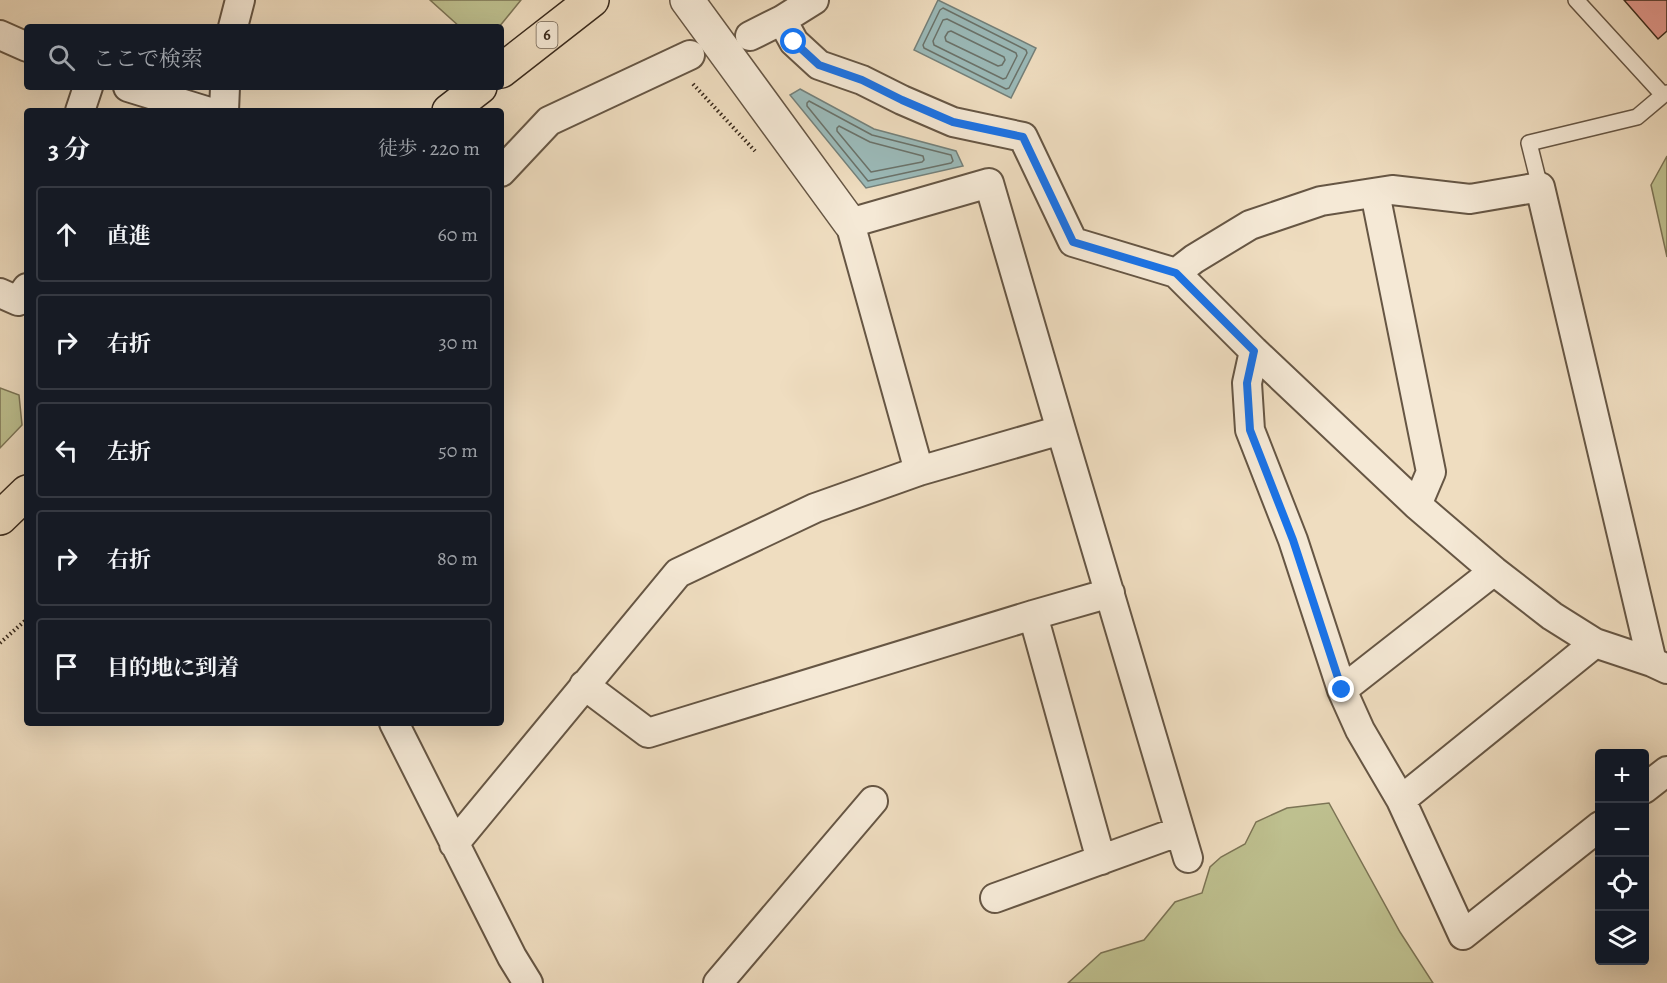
<!DOCTYPE html>
<html lang="ja">
<meta charset="utf-8">
<style>
body{margin:0;font-family:Alegreya,"Noto Serif JP",serif;background:#242831;color:#f1f3f6}
.controls{position:absolute;right:18px;bottom:18px;display:grid;overflow:hidden;border-radius:6px;box-shadow:0 6px 24px #0002}
.controls button{width:54px;height:54px;display:grid;place-items:center;padding:0;border:0;border-bottom:2px solid #363941;background:#171b24;color:#f1f3f6;font:30px sans-serif}
.stop{position:absolute;width:18px;height:18px;margin:-14px;border:4px solid #1a73e8;border-radius:50%;background:#fff}
.stop.end{background:#1a73e8;border-color:#fff;box-shadow:0 2px 6px #0008}
.list{margin:0;padding:0;list-style:none}
h2{display:flex;justify-content:space-between;align-items:center;height:78px;margin:0;padding:0 24px;font-size:26px}
h2 small{font-size:20px;font-weight:400;color:#9ea1a6}
.list li{display:grid;grid-template-columns:39px 1fr auto;gap:18px;align-items:center;box-sizing:border-box;height:96px;margin:0 12px 12px;padding:0 12px;border:2px solid #363941;border-radius:6px}
.list b{display:block;font-size:22px;white-space:nowrap}
.list em{font-size:20px;font-style:normal;color:#9ea1a6}
.icon{flex:none;width:33px;height:33px;fill:none;stroke:currentColor;stroke-width:2;stroke-linecap:round;stroke-linejoin:round}
.map{position:relative;flex:none;width:1667px;height:983px;overflow:hidden}
.search{position:absolute;background:#171b24;box-shadow:0 6px 24px #0002;left:24px;top:24px;width:480px;height:66px;display:flex;align-items:center;gap:15px;box-sizing:border-box;padding:0 21px;border-radius:6px;color:#9ea1a6;font-size:22px}
.panel{position:absolute;background:#171b24;box-shadow:0 6px 24px #0002;left:24px;top:108px;width:480px;height:618px;border-radius:6px}
.map>svg:first-child{display:block}
</style>
<div class="map">
<svg width="1667" height="983" viewBox="0 0 1667 983">
<rect width="100%" height="100%" fill="#efddc0"/>
<filter id="stains"><feTurbulence type="fractalNoise" baseFrequency=".00333" numOctaves="4"/><feColorMatrix values="0 0 0 0 .2 0 0 0 0 .09 0 0 0 0 .02 0 0 0 .5 -.17"/></filter>
<radialGradient id="worn" r=".72"><stop offset=".6" stop-color="#630" stop-opacity="0"/><stop offset="1" stop-color="#630" stop-opacity=".3"/></radialGradient>
<path fill="#bec08f" stroke="#7c7455" stroke-width="1.5" d="M 430,0 L 521,0 L 499,27 L 460,27 Z
M 1667,156 L 1667,257 L 1651,185 Z
M 0,388 L 19,395 L 22,425 L 0,448 Z
M 1329,803 L 1400,932 L 1433,983 L 1068,983 L 1101,953 L 1144,940 L 1175,902 L 1202,893 L 1210,867 L 1221,857 L 1245,844 L 1256,822 L 1287,808 Z"/>
<path fill="#9bbab9" stroke="#74807a" stroke-width="1.5" d="M 938,0 L 1036,48 L 1011,98 L 914,50 Z
M 800,89 L 874,129 L 956,151 L 963,166 L 866,188 L 790,95 Z"/>
<g fill="none" stroke-linecap="round" stroke-linejoin="round">
<path stroke="#6a726a" stroke-width="1.5" d="M 943,8 L 1026,50 L 1027,53 L 1009,88 L 1006,89 L 924,48 L 923,45 L 940,10 Z
M 947,19 L 1016,53 L 1017,56 L 1006,78 L 1003,79 L 934,45 L 933,41 L 943,20 Z
M 951,31 L 1004,57 L 1005,60 L 1002,65 L 998,66 L 946,41 L 945,37 L 948,32 Z
M 809,101 L 872,135 L 951,155 L 953,161 L 951,163 L 868,181 L 807,106 L 807,103 Z
M 839,126 L 870,142 L 923,156 L 924,160 L 922,162 L 871,172 L 837,131 L 837,128 Z"/>
</g>
<path fill="#e69a90" stroke="#39291b" stroke-width="1.5" d="M 1624,0 L 1667,0 L 1667,31 L 1658,39 Z"/>
<g fill="none" stroke-linecap="round" stroke-linejoin="round">
<g stroke="#665644" stroke-width="18">
<path id="service" d="M 1576,0 L 1663,95 L 1667,93
M 1540,187 L 1529,143 L 1637,117 L 1663,95"/>
</g>
<g stroke="#665644" stroke-width="32">
<path id="minor" d="M 782,20 L 794,42 L 819,65 L 862,80 L 902,100 L 953,122 L 1023,137 L 1073,242 L 1176,273
M 233,27 L 240,0
M 0,35 L 27,47
M 750,36 L 782,20 L 814,0
M 128,87 L 206,111
M 80,111 L 88,87
M 224,111 L 225,87
M 501,172 L 549,121 L 690,55
M 1375,193 L 1431,472 L 1417,505
M 0,293 L 18,301 L 27,288
M 1254,351 L 1247,383 L 1250,430 L 1293,540 L 1342,690 L 1360,730 L 1401,800 L 1463,935 L 1600,826
M 919,471 L 850,223 L 989,183 L 1061,430 L 1188,858
M 1033,615 L 1101,860
M 1652,662 L 1540,187 L 1470,199 L 1392,190 L 1321,201 L 1250,225 L 1194,259 L 1176,273 L 1254,351 L 1417,505 L 1494,571 L 1552,616 L 1595,643 L 1652,662 L 1667,669
M 584,685 L 648,733 L 1033,615 L 1110,593
M 1342,690 L 1494,571
M 394,723 L 512,957 L 528,983
M 1644,789 L 1667,771
M 1401,800 L 1595,643
M 454,844 L 678,573 L 815,508 L 919,471 L 1061,430
M 995,898 L 1180,831
M 718,983 L 873,801"/>
</g>
<g stroke="#665644" stroke-width="36">
<path id="tertiary" d="M 687,0 L 850,223"/>
</g>
<g stroke="#39291b" stroke-width="36">
<path id="primary" d="M 501,71 L 592,0
M 449,111 L 480,87
M 0,518 L 27,492"/>
</g>
<path stroke="#39291b" stroke-width="4" stroke-dasharray="1.5 3" stroke-linecap="butt" d="M 693,84 L 755,151
M 0,643 L 27,619"/>
<use href="#service" stroke="#f5e9d6" stroke-width="15"/>
<use href="#minor" stroke="#f5e9d6" stroke-width="28"/>
<use href="#tertiary" stroke="#f5e9d6" stroke-width="33"/>
<use href="#primary" stroke="#efddc0" stroke-width="33"/>
</g>
<g fill="none" stroke-linecap="round" stroke-linejoin="round">
<path stroke="#1a73e8" stroke-width="8" d="M 794,42 L 819,65 L 862,80 L 902,100 L 953,122 L 1023,137 L 1073,242 L 1176,273 L 1254,351 L 1247,383 L 1250,430 L 1293,540 L 1342,690"/>
</g>
<g text-anchor="middle" dominant-baseline="central" stroke-width="4.5" stroke-linejoin="round" paint-order="stroke">
<rect fill="#f5e9d6" stroke="#716353" stroke-width="1.5" x="536.5" y="22" width="21" height="26" rx="4.5"/>
<g font-size="16" font-weight="bold" fill="#39291b">
<text x="547" y="35">6</text>
</g>
</g>
<rect width="100%" height="100%" filter="url(#stains)"/>
<rect width="100%" height="100%" fill="url(#worn)"/>
</svg>
<div class="controls">
<button>+</button>
<button>−</button>
<button><svg class="icon" aria-label="locate" viewBox="0 0 24 24"><circle cx="12" cy="12" r="6"/><path d="M12 2v4M12 18v4M2 12h4M18 12h4"/></svg></button>
<button><svg class="icon" aria-label="layers" viewBox="0 0 24 24"><path d="M12 4l9 5-9 5-9-5zM3 14l9 5 9-5"/></svg></button>
</div>
<div class="stop" style="left:794px;top:42px"></div>
<div class="stop end" style="left:1342px;top:690px"></div>
<div class="search"><svg class="icon" aria-label="search" viewBox="0 0 24 24"><circle cx="10" cy="10" r="6"/><path d="M15 15l6 6"/></svg>ここで検索</div>
<section class="panel">
<h2>3 分<small>徒歩 · 220 m</small></h2>
<ul class="list">
<li><svg class="icon" aria-label="ahead" viewBox="0 0 24 24"><path d="M12 20V5M6 11l6-6 6 6"/></svg><div><b>直進</b></div><em>60 m</em></li>
<li><svg class="icon" aria-label="right" viewBox="0 0 24 24"><path d="M7 20v-9h11M14 6l5 5-5 5"/></svg><div><b>右折</b></div><em>30 m</em></li>
<li><svg class="icon" aria-label="left" viewBox="0 0 24 24"><path d="M17 20v-9H6M10 6l-5 5 5 5"/></svg><div><b>左折</b></div><em>50 m</em></li>
<li><svg class="icon" aria-label="right" viewBox="0 0 24 24"><path d="M7 20v-9h11M14 6l5 5-5 5"/></svg><div><b>右折</b></div><em>80 m</em></li>
<li><svg class="icon" aria-label="arrive" viewBox="0 0 24 24"><path d="M6 21V4h12l-3 4 3 4H6"/></svg><div><b>目的地に到着</b></div></li>
</ul>
</section>
</div>
